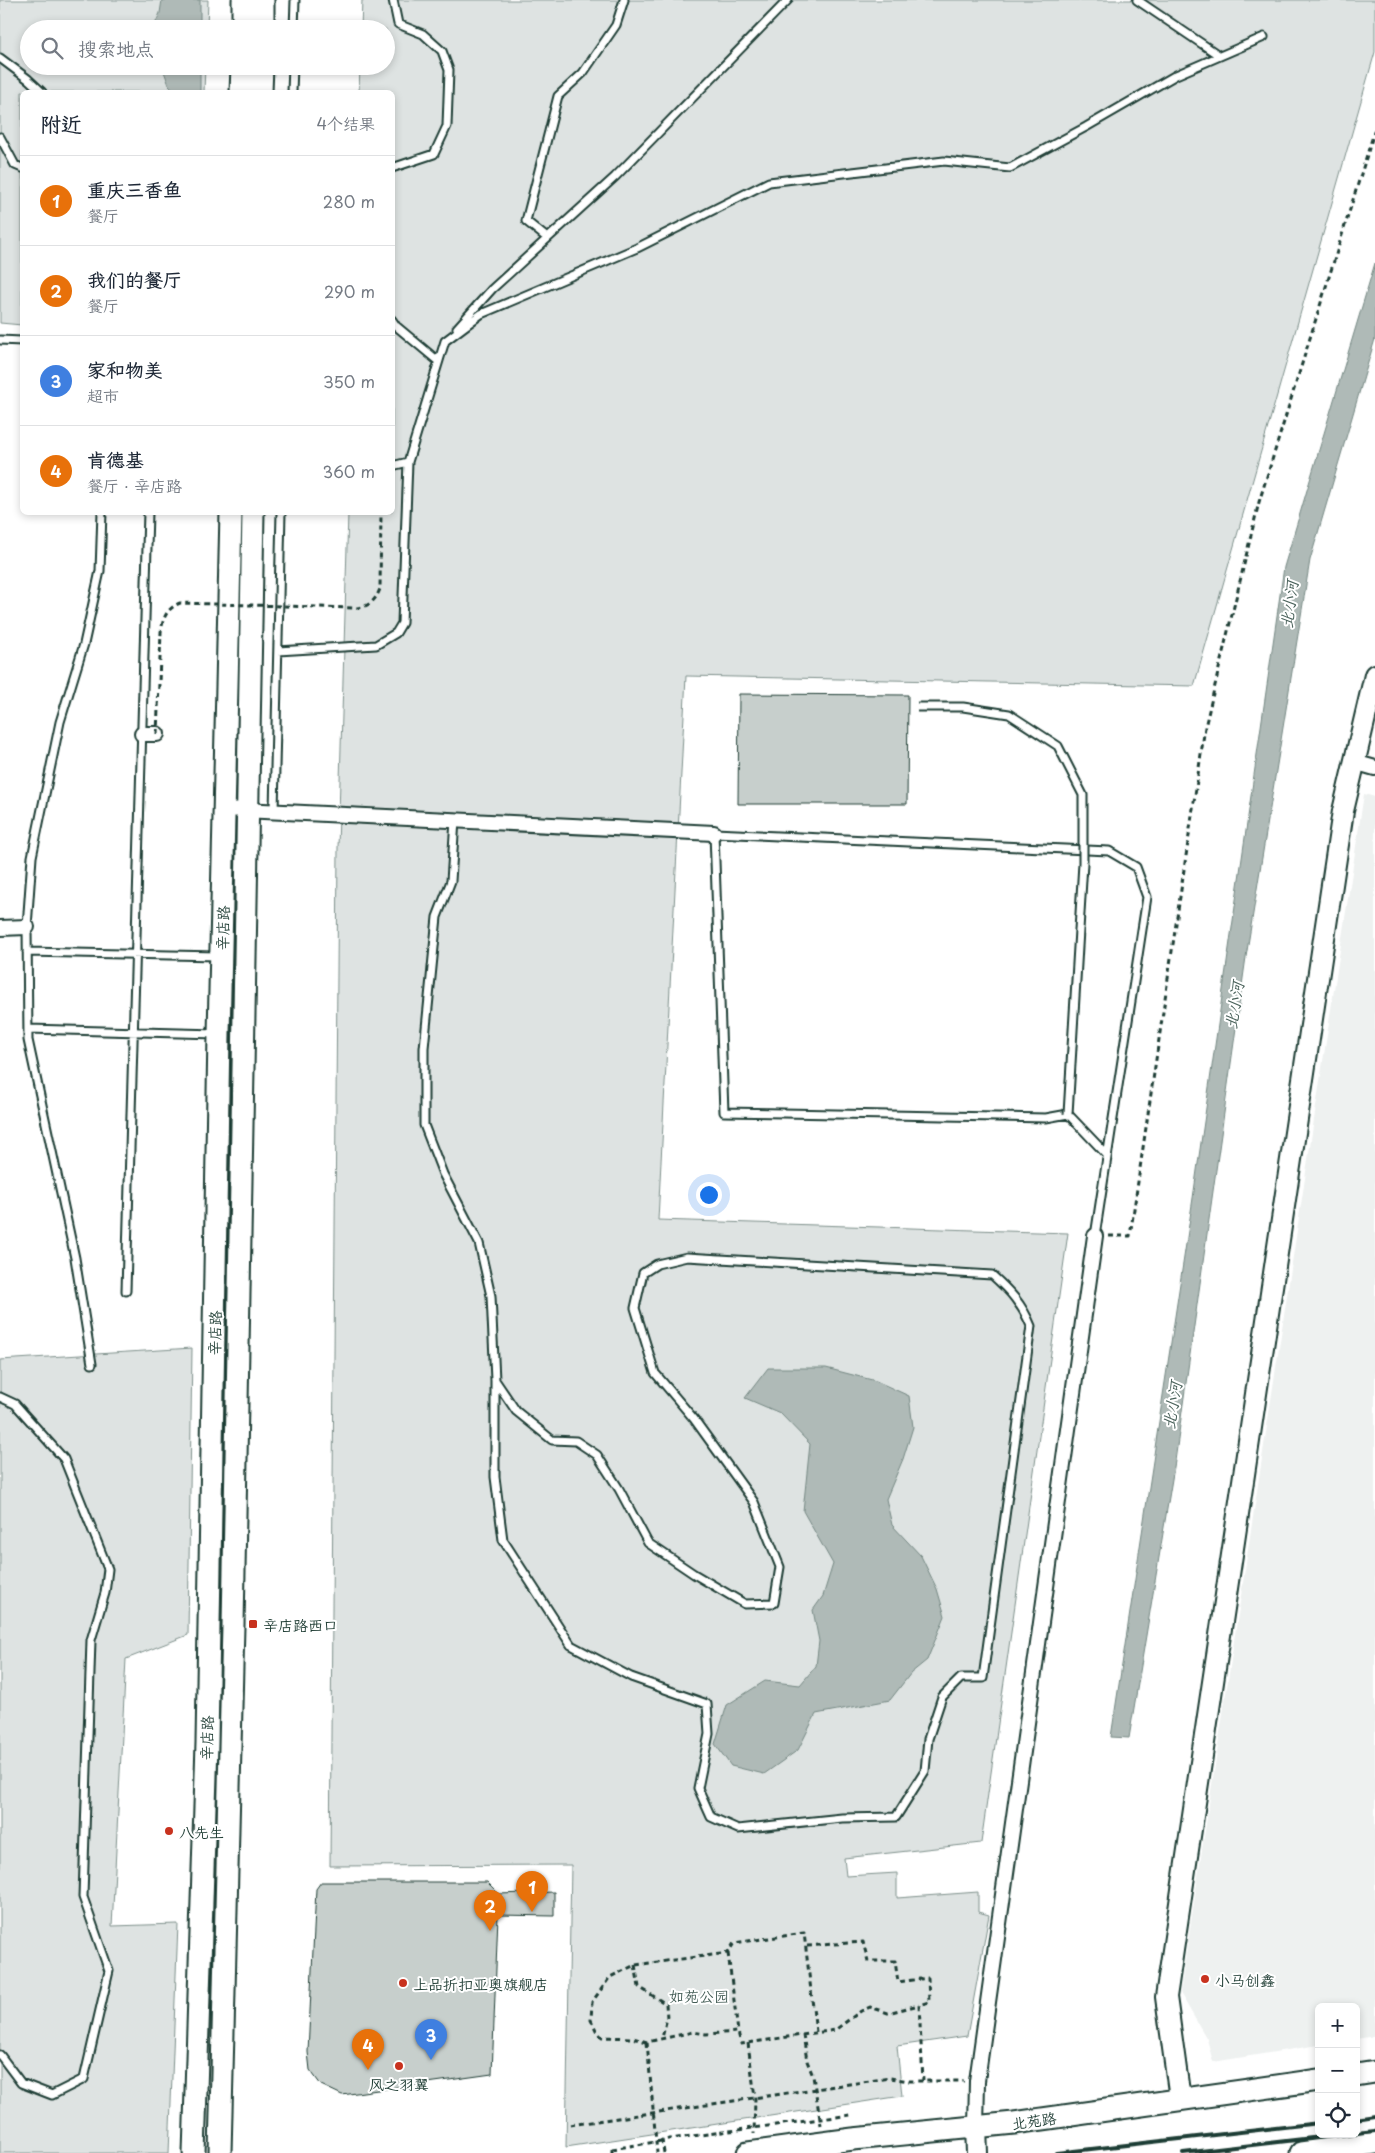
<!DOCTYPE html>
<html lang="zh">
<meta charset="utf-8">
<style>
body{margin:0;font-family:"Playpen Sans","LXGW WenKai TC",sans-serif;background:#f6f6f7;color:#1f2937}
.controls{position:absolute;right:15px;bottom:15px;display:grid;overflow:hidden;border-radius:8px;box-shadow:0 2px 8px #0003}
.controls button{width:45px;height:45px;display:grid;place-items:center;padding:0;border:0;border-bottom:1px solid #e0e1e3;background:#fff;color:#1f2937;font:25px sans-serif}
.you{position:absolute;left:708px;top:1194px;width:18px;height:18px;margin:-12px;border:4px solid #fff;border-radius:50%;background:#1a73e8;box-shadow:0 0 0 8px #1a73e833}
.badge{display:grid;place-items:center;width:32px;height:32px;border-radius:50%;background:#c8321e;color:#fff;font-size:16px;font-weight:700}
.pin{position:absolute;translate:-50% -41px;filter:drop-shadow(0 1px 2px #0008)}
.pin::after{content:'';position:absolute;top:26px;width:18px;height:15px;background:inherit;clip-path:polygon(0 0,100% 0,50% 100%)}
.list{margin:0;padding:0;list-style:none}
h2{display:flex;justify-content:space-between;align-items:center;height:65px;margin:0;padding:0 20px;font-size:21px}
h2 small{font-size:16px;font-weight:400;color:#747a83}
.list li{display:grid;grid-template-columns:32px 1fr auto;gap:15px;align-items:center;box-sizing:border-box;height:90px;padding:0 20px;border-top:1px solid #e0e1e3}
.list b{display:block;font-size:19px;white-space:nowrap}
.list p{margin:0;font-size:16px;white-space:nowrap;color:#747a83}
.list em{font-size:16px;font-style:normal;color:#747a83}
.icon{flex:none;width:28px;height:28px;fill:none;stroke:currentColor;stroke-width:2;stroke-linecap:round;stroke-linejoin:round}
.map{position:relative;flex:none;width:1375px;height:2153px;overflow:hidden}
.search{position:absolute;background:#fff;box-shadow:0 2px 8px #0003;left:20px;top:20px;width:375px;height:55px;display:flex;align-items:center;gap:12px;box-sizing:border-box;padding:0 18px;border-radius:28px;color:#747a83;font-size:19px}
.panel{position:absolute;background:#fff;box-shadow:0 2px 8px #0003;left:20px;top:90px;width:375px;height:425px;border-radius:8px}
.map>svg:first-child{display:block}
</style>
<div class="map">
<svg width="1375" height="2153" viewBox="0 0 1375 2153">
<rect width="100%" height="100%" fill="#fff"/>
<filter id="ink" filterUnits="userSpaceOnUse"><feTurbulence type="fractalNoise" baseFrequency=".02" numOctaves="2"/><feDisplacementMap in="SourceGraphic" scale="10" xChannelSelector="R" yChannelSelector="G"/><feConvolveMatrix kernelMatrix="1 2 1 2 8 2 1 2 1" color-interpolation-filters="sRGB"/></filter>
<g filter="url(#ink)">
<path fill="#eef1f0" d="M 1364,794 L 1375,797 L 1375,2036 L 1356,2039 L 1356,2007 L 1319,2007 L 1319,2045 L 1213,2062 L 1207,2039 L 1180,1993 Z"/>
<path fill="#dee3e2" stroke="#7e908b" d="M 0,0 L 208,0 L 207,29 L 29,29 L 29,66 L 205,66 L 204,92 L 22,92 L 22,325 L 0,323 Z
M 362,0 L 1375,0 L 1375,52 L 1194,686 L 686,676 L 658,1220 L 1068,1233 L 981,1843 L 844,1858 L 846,1876 L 897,1873 L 897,1898 L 978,1892 L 978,1912 L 989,1915 L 967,2036 L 897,2046 L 902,2096 L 566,2147 L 571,1865 L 330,1866 L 338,848 L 348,513 L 392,512 L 392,92 L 359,92 L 360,66 L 386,66 L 386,29 L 361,29 Z
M 192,1348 L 188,1635 L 126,1659 L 112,1926 L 178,1924 L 169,2153 L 0,2153 L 0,1360 Z"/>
<path fill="#afbab7" stroke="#758883" d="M 162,0 L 200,0 L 200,29 L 153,29 L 160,13 Z
M 162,66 L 200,66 L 200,92 L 176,92 L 169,85 Z
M 1375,263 L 1375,339 L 1310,560 L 1246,957 L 1175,1461 L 1129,1738 L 1111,1737 L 1193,1198 L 1284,567 Z
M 768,1368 L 826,1368 L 876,1381 L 909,1396 L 913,1427 L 903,1459 L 886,1499 L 892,1525 L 921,1556 L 937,1589 L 945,1616 L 927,1660 L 911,1673 L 890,1700 L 816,1714 L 798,1750 L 764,1774 L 731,1766 L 715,1744 L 727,1705 L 765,1681 L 800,1685 L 816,1666 L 819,1641 L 813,1610 L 823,1596 L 833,1564 L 803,1511 L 810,1444 L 780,1413 L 745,1398 Z"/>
<path fill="#c7cfcc" stroke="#1f3d34" d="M 739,694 L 908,695 L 907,804 L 738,804 Z
M 321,1882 L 487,1882 L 499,1894 L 554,1892 L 554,1916 L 498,1915 L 492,2074 L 342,2095 L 321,2085 L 310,2070 L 308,2052 L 316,1889 Z"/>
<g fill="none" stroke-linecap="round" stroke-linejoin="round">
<g stroke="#1f3d34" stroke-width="11">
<path id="lane" d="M 1137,0 L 1220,56
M 294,29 L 295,0
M 0,58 L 28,79 L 42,92
M 292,92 L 293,66
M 0,137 L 15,165 L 22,168
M 392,168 L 434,154 L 447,126 L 449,70 L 442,51 L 423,34 L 398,24 L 393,0
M 547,238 L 526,221 L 558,96 L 583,73 L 616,25 L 624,0
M 392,320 L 396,326 L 438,361
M 457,328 L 492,289 L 615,177 L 788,0
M 0,340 L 22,341
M 392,466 L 408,462 L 445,341 L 481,314 L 637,248 L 769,182 L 944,161 L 1010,168 L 1086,127 L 1176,75 L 1264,37
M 278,651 L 376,645 L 396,633 L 402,623 L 408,462
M 274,811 L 281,512
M 455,820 L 451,881 L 437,917 L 424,1048 L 424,1125 L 443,1174 L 479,1243 L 491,1296 L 495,1380 L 495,1477 L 503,1540 L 571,1645 L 631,1677 L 707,1704 L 709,1734 L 698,1788 L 711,1817 L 738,1829 L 842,1818 L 896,1817 L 925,1771 L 928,1739 L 942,1697 L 961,1678 L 983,1678 L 1031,1326 C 1022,1304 1010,1291 992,1275 L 687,1257 L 657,1264 L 643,1273 L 635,1308 L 655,1373 L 694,1419 L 754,1502 L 780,1567 L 774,1603 L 745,1604 L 694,1574 L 648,1543 L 619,1489 L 597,1455 L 576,1441 L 552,1440 L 516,1411 L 495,1380
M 27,952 L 218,956
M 28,1029 L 217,1034
M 1095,1236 L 1147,897 L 1136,867 L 1109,851 L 714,833 L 724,1112 L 1046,1118 L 1068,1114 L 1107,1155
M 126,1291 L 148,512
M 92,1364 L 75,1258 L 28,1040 L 27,927 L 32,857 L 60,722 L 84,644 L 100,571 L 102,512
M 0,1397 L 15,1404 L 64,1459 L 108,1569 L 105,1593 L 91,1640 L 83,1897 L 109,1971 L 84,2079 L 52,2095 L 21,2083 L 0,2055"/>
</g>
<g stroke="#1f3d34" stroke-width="18">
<path id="street" d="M 142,734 L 157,734
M 1354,762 L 1375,768
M 224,809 L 714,833
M 0,928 L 27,927
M 976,2127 L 977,2081 L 1095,1236"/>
</g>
<g stroke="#1f3d34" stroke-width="24">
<path id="secondary" d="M 1180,2099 L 1166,1997 L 1343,811 L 1375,675
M 976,2127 L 977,2153"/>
</g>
<g stroke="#1f3d34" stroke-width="25">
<path id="primary" d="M 243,29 L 243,0
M 263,29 L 263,0
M 241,92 L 242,66
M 261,92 L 262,66
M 1356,2075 L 1375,2072
M 194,2153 L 207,1743 L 219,1034 L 231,512
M 220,2153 L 233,1626 L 253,512
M 748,2153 L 853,2139 L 1014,2123 L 1319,2080
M 1301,2153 L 1375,2143"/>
</g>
<path stroke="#1f3d34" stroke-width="3" stroke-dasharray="5 4" stroke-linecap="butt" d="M 1109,1236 L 1130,1236 L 1205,727 L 1259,502 L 1375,129
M 807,1946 L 863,1942 L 868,1961 L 895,1961 L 898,1982 L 928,1978 L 929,2002 L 919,2005 L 923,2081
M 728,1953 L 738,2032
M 635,1965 L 639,1987 L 666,2004 L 667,2018 L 662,2038
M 816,2032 L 804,1933 L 734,1943 L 728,1953 L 635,1965 L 610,1977 L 592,2002 L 591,2020 L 597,2032 L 602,2037 L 633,2038 L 647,2042 L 693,2032 L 706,2034 L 738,2032 L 741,2044 L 835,2030 L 861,2011 L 870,2007 L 888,2013 L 919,2005
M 803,2034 L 807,2061 L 813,2076 L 821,2125
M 647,2042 L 657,2153
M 748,2043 L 755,2098 L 754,2134
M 570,2125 L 890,2078 L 909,2081 L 964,2081
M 661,2141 L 662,2140
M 612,2149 L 612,2153"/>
<use href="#lane" stroke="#fff" stroke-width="7"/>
<use href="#street" stroke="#fff" stroke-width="14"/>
<use href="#secondary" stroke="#fff" stroke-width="20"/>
<use href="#primary" stroke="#fff" stroke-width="21"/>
<path stroke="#1f3d34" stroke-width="4" d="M 1356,2119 L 1375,2116
M 1356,2133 L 1375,2131
M 1056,2153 L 1319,2123
M 1183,2153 L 1347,2134"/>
<g stroke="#1f3d34" stroke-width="11" stroke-linecap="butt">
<path id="lane-bridge" d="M 917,707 L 963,707 L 1009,714 L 1058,746 L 1083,795 L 1083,863 L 1068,1114"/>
</g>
<path stroke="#1f3d34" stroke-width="3" stroke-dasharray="5 4" stroke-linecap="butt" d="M 157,734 L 161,632 C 163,618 166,609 180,603 L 354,608 C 367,608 375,602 380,589 L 381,512
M 612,2149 L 661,2141
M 664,2153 L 662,2140 L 851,2115"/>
<use href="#lane-bridge" stroke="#fff" stroke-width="7"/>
</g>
</g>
<g fill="#c8321e" stroke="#fff" stroke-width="2">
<rect x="248" y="1619" width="10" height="10" rx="2.5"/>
<circle cx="169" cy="1831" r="5"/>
<circle cx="1205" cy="1979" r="5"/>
<circle cx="403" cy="1983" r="5"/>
<circle cx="399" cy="2066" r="5"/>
</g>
<g text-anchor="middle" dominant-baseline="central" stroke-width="4" stroke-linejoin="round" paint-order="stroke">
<g font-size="15" fill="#1f3d34" stroke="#fff">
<text transform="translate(222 928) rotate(-89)">辛店路</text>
<text transform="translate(214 1333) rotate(-89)">辛店路</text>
<text transform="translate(206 1738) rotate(-89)">辛店路</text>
<text transform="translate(1034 2120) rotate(-8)">北苑路</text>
</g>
<g font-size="15" fill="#1f3d34" stroke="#fff" text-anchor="start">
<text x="263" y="1624">辛店路西口</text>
<text x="179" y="1831">八先生</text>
<text x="1215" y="1979">小马创鑫</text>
<text x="413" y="1983">上品折扣亚奥旗舰店</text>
<text x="399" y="2083" text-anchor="middle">风之羽翼</text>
</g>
<g font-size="15" fill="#455e57" stroke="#fff">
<text x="699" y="1995">如苑公园</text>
</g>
<g font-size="16" font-style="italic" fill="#4a625b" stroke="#fff">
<text transform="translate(1288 604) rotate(-83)">北小河</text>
<text transform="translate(1233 1005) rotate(-81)">北小河</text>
<text transform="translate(1171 1405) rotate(-81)">北小河</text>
</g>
</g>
</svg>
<div class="controls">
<button>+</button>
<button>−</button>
<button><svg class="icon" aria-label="locate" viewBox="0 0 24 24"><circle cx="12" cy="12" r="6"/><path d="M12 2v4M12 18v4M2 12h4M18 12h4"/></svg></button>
</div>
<div class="you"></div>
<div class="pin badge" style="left:532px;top:1912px;background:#e8710a">1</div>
<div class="pin badge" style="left:490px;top:1931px;background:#e8710a">2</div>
<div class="pin badge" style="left:431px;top:2060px;background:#3f7fe0">3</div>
<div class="pin badge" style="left:368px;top:2070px;background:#e8710a">4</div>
<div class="search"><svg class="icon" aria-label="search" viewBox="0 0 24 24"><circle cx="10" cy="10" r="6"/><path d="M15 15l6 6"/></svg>搜索地点</div>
<section class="panel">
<h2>附近<small>4个结果</small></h2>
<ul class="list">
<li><span class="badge" style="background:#e8710a">1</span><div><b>重庆三香鱼</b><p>餐厅</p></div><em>280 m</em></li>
<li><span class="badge" style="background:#e8710a">2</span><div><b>我们的餐厅</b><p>餐厅</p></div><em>290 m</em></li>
<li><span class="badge" style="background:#3f7fe0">3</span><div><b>家和物美</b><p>超市</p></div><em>350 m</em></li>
<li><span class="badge" style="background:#e8710a">4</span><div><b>肯德基</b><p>餐厅 · 辛店路</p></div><em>360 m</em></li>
</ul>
</section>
</div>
